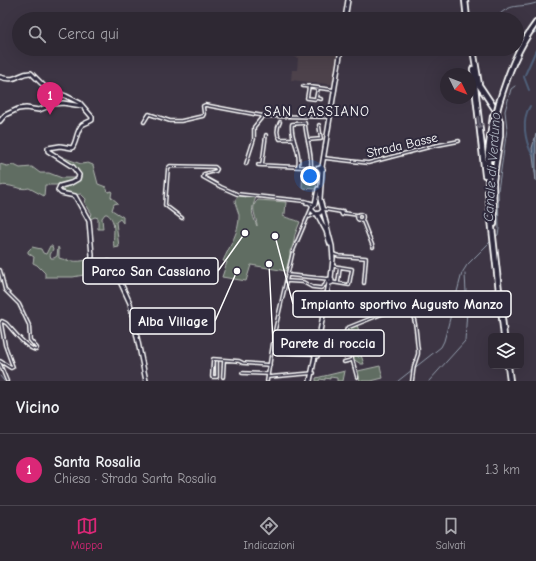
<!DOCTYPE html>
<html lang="it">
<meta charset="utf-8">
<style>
body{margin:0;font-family:"Comic Neue",sans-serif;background:#36303b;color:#f1f3f6}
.controls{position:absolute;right:12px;bottom:12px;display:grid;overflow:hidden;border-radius:6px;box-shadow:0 4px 16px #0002}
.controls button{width:36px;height:36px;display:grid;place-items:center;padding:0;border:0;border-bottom:1px solid #49444e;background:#2e2833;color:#f1f3f6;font:20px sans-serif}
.compass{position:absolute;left:440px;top:68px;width:36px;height:36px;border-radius:50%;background:#2e2833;box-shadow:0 4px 16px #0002;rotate:133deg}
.you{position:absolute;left:310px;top:176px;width:14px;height:14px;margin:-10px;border:3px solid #fff;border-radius:50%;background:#1a73e8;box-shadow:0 0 0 6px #1a73e833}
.badge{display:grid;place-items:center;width:26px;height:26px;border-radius:50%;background:#db2777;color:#fff;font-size:13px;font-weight:700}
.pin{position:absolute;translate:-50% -33px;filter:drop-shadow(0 1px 2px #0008)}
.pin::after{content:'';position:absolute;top:21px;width:14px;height:12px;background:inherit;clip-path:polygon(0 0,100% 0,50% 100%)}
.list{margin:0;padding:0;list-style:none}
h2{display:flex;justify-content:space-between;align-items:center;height:52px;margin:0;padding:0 16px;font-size:17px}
h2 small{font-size:13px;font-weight:400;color:#a7a6ac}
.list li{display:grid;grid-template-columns:26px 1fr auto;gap:12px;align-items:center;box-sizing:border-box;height:72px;padding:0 16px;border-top:1px solid #49444e}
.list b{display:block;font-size:15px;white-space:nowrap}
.list p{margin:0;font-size:13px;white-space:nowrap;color:#a7a6ac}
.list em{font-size:13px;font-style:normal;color:#a7a6ac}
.icon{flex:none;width:22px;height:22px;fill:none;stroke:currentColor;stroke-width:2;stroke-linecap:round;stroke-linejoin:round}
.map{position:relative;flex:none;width:536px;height:381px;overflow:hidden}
.search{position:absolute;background:#2e2833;box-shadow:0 4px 16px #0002;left:12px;right:12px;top:12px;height:44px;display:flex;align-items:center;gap:10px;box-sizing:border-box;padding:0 14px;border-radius:22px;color:#a7a6ac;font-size:15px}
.sheet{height:124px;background:#2e2833}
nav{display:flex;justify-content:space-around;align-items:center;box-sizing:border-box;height:56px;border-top:1px solid #49444e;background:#2e2833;font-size:11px;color:#a7a6ac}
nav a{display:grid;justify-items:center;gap:2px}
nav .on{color:#db2777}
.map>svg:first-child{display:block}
</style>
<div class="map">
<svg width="536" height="381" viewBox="0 0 536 381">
<rect width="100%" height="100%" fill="#3d3544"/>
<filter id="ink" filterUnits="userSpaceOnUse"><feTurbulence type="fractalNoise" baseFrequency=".025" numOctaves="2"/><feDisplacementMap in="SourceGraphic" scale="8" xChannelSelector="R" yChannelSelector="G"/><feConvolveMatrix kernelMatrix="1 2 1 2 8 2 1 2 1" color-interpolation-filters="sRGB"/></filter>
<g filter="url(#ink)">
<path fill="#4d424c" d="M 295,49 L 342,49 L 337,85 L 291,80 L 292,70 L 297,70 L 298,58 L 294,57 Z"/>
<path fill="#606d62" stroke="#b0b6b0" d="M 62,157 L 81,164 L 88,163 L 93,165 L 98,184 L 106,187 L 108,192 L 112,191 L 111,197 L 118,203 L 114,204 L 112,210 L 123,217 L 123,223 L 120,219 L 116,222 L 119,247 L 114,248 C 112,237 118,221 107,214 L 105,214 L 102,218 L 103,229 L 98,229 L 98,218 L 95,217 L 90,219 L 89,217 L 92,214 L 85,203 L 86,199 L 81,194 C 73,195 62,195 61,186 L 57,185 L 45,185 L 44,196 L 29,188 C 19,191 10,183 0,186 L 0,164 L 7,166 L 14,165 L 20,168 L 32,167 L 40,173 L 49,173 L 62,178 L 75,178 L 78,180 L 80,174 L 76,168 L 62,159 Z
M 303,168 L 314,169 L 313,181 L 317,181 L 316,189 L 302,188 Z
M 239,195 L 256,197 C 251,211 251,212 257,226 C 257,217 249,207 258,200 L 286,202 L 285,214 L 283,214 L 283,216 C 289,219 294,219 300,222 C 299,225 297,229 296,232 C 293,239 295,244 290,251 L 290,256 L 286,271 L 251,265 L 246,281 L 222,277 L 227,262 L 223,261 C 229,247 240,231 239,215 C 238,210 235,205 235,200 Z
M 50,246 L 52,246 L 53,249 L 50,255 L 51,258 L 54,258 L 57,256 L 58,247 L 59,249 L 59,258 C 68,261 83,264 91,257 L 89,274 L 73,277 L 45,277 L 45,273 L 37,265 L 33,263 L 34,257 L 28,253 L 28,251 L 32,247 L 41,249 L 43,253 L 46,254 Z
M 357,325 L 360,334 L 351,337 L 357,354 L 361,355 L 364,364 L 361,364 L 353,359 L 351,351 L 349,350 L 349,348 C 347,341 343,336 348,329 Z
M 380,366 L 383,378 L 371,381 L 360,381 L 358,371 Z
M 345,371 L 343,381 L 337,381 L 337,378 L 330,377 L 330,379 L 325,378 L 325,380 L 320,379 L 319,381 L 316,381 L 316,378 Z"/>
<path fill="#4f607a" stroke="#95a0af" d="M 536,134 L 536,181 L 532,148 Z"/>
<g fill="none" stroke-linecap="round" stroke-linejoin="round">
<path stroke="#95a0af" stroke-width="1" d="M 495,19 C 511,1 518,9 536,3
M 531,34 L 536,32
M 517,35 L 526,34
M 494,237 L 498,235 L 499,229 L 498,190 L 507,129 L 505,111 L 511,89 L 515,86
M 353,331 L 349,333 C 349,343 353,351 359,358
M 0,376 L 4,381
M 398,381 L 441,347 L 444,341 L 462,273 L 467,265 L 492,240
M 429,381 L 465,341 L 467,310 L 465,274"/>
<path stroke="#4f607a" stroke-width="2" d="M 529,90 L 524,77 L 536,50
M 530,106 C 521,120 525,141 532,154"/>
<g stroke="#fff" stroke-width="4.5">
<path id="street" d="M 404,19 L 409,17
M 303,86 L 335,90
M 309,86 L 307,98 L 315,99
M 318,88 L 316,98 L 321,99
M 144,122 L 149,114 L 170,121 L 181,121 L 203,116 L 204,114 L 203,106 L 205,105 L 264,116 L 329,117
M 280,122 C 277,128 276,134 280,139 L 294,139
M 308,140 L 321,139 L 319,125
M 324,158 L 368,163 L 433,146 L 459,141
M 246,164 L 254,139 L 254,127 L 263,116
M 258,165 L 320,168
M 262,165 L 266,135
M 298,167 C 301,148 290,140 292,124 L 305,123 C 306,140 312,150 311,167
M 305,201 L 315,204
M 306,203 L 309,203 L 312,206
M 323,209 L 341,212
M 343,211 L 344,213 L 342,215 L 341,213 Z
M 344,213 L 358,215
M357 217a3 3 0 1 1 6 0a3 3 0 1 1-6 0Z
M 309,217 L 315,214
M 182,218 L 165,205 L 168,168 L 170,166 L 215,167 L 217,169 L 216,171 L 204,174 L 203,177 L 221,187 L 237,194 L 304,201
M 362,219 L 373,247
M 333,254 L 339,256 L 366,258 L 364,283
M 0,270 L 5,290 L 19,304 L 29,325 L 30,340 L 37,348 L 36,350 C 27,349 13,330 6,323 L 2,321 L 1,323 L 5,345 L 13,367 L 11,368 L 0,361
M 288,275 L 329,279
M 286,281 L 303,282 L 312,287 L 321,288 L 325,285 L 327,279
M 331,282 L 349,285 L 352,269 L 333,266
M 338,283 L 340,267
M 347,350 L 350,351 L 357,377
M 273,352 L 315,354
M 318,354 L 346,351 L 347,349 L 345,334 L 347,328 L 382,314 L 406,307 C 417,312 416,338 418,349 L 418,354 L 414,366 L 412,381
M 217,362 L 217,377 L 212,377 L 213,359 L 239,361 L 243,363 L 270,365
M 344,362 L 352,360
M 0,364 L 7,381
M 242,373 L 268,374
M 223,377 L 224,360
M 268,377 L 314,373
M 267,381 L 275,330 L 293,251 L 311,209"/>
</g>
<g stroke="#fff" stroke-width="6">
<path id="secondary" d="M 345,19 L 348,0
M 0,77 C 18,83 19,72 31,73 L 47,89 L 66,96 L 80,103 L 92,117 L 92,120 C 89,122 85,123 82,125 C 76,131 77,142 72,148 L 60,146 L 48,148 L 48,151 L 73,167 L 79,175 L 78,179 L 71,183 L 60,186 L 58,190 L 61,193 L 75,196 L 89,221 L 92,255 L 91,274 L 93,274 L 101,265 L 106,262 L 109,262 L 112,264 L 130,303 L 146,381
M 0,121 L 5,115 L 18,109 L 26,108 L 39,110 L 54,104 L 63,103 L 82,106
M 322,167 L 341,49
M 322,167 L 323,169 L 321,170 L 320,168 Z
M 322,170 L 320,199 L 332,246 L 333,259 L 331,278
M 318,189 L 315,204 L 312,207 L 312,210 L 316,214 L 320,213 L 322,211
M 317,214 L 326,231 L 330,244
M328 281a2 2 0 1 1 4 0a2 2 0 1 1-4 0Z
M 316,353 L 329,283
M 310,381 L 315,356 L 317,356 L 317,353 L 315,354 L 315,356"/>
</g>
<g stroke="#fff" stroke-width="8">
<path id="highway" d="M 465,0 L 467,19
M 473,49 L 479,85 L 495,109 L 500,122 L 500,136 L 493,181 L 494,224
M 473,69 L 485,175
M 499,103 C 508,74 518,47 536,23
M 493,116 L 488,153 L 488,192 L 504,336
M 508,366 L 510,381"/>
</g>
<use href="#street" stroke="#2f2a3d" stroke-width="1.5"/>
<use href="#secondary" stroke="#2f2a3d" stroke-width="3"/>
<use href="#highway" stroke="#2f2a3d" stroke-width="4.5"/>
<g stroke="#fff" stroke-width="8" stroke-linecap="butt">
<path id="highway-bridge" d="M 494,123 L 499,103"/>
</g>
<use href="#highway-bridge" stroke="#2f2a3d" stroke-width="4.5"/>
</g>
<defs><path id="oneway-shaft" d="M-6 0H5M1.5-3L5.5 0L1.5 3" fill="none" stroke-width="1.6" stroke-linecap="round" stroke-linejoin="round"/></defs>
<use stroke="#6d6a77" href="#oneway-shaft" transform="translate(479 123) rotate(83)"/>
</g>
<g text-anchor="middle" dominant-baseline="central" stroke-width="4" stroke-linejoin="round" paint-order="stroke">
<g font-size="13" fill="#fff" stroke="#2f2a3d">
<text transform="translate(402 145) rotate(-13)">Strada Basse</text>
</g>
<g font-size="14" letter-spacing="1" fill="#fff" stroke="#2f2a3d">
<text x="317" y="111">SAN CASSIANO</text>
</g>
<g font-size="14" font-style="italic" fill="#b0b7c3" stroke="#2f2a3d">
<text transform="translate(492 167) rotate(-86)">Canale di Verduno</text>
</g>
</g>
<path fill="none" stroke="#fff" stroke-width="1.5" d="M245 233L218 271M275 236L293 304M237 271L215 321M269 264L273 343"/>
<g fill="#fff" stroke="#2f2a3d" stroke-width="1.5">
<circle cx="245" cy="233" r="4"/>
<circle cx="275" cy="236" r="4"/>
<circle cx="237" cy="271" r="4"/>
<circle cx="269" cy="264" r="4"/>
</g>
<g fill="#2f2a3d" stroke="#fff" stroke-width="1.5">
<rect x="83" y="258" width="135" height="26" rx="4"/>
<rect x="293" y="291" width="218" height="26" rx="4"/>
<rect x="130" y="308" width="85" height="26" rx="4"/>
<rect x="273" y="330" width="111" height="26" rx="4"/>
</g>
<g font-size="14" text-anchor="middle" font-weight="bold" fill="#fff">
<text x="151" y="276">Parco San Cassiano</text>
<text x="402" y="309">Impianto sportivo Augusto Manzo</text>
<text x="173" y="326">Alba Village</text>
<text x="328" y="348">Parete di roccia</text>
</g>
</svg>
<div class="controls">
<button><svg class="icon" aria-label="layers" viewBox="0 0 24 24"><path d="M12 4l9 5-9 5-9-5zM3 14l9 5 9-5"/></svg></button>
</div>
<svg class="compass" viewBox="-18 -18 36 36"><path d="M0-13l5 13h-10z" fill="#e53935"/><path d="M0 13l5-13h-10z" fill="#a7a6ac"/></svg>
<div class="you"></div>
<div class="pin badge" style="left:50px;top:115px">1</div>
<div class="search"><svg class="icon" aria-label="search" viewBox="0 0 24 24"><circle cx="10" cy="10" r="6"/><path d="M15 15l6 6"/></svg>Cerca qui</div>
</div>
<section class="sheet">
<h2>Vicino<small></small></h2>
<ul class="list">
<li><span class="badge">1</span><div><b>Santa Rosalia</b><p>Chiesa · Strada Santa Rosalia</p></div><em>1.3 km</em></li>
</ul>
</section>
<nav>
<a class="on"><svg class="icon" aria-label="map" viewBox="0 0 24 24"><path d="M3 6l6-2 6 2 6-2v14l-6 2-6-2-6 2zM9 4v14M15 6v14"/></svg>Mappa</a>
<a><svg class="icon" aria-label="directions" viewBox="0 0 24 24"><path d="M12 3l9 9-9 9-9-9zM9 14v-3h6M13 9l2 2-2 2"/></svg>Indicazioni</a>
<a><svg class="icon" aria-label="saved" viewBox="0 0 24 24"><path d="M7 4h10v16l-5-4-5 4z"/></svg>Salvati</a>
</nav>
